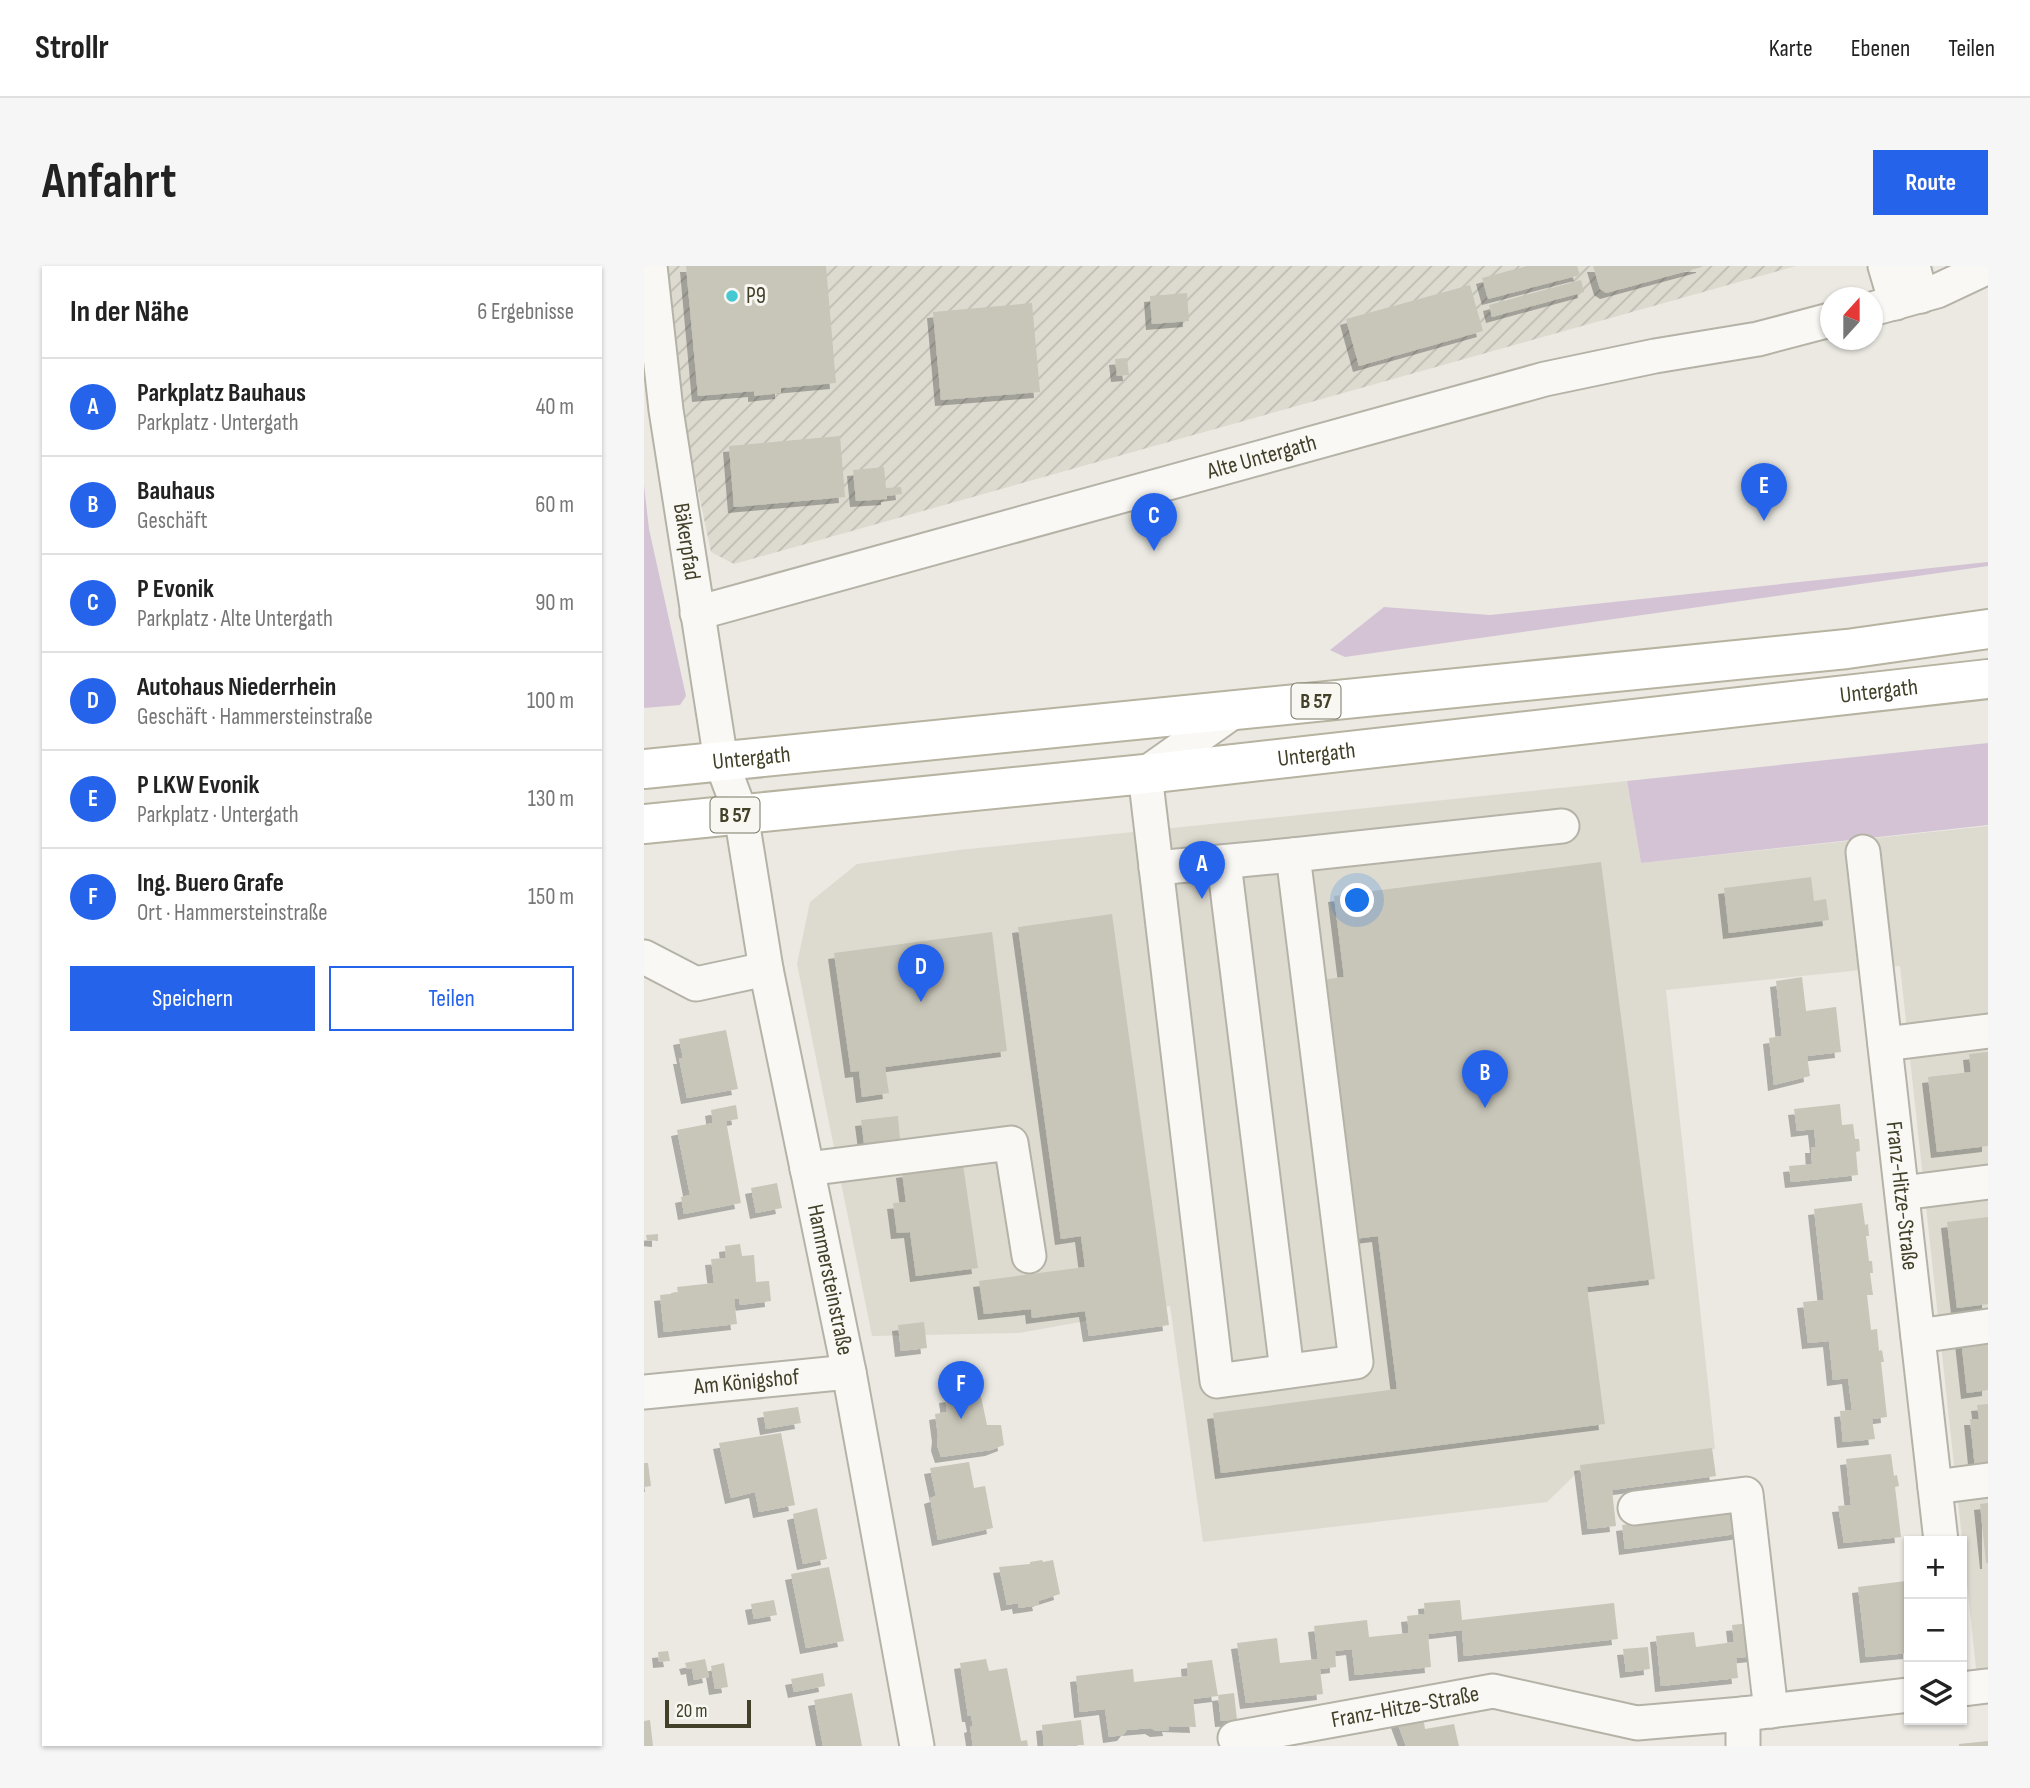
<!DOCTYPE html>
<html lang="de">
<meta charset="utf-8">
<style>
body{margin:0;font-family:"Sofia Sans Condensed",sans-serif;background:#f6f6f6;color:#222}
.controls{position:absolute;right:21px;bottom:21px;display:grid;overflow:hidden;border-radius:0px;box-shadow:0 2px 5px #0004}
.controls button{width:63px;height:63px;display:grid;place-items:center;padding:0;border:0;border-bottom:2px solid #e0e0e0;background:#fff;color:#222;font:35px sans-serif}
.compass{position:absolute;left:1176px;top:21px;width:63px;height:63px;border-radius:50%;background:#fff;box-shadow:0 2px 5px #0004;rotate:21deg}
.scale{position:absolute;left:21px;bottom:18px;width:86px;box-sizing:border-box;padding-left:7px;border:4px solid #434029;border-top:0;font-size:19px;line-height:24px;white-space:nowrap;color:#434029;-webkit-text-stroke:5px #f8f7f2;paint-order:stroke}
.you{position:absolute;left:714px;top:635px;width:24px;height:24px;margin:-18px;border:5px solid #fff;border-radius:50%;background:#1a73e8;box-shadow:0 0 0 10px #1a73e833}
.badge{display:grid;place-items:center;width:46px;height:46px;border-radius:50%;background:#2563eb;color:#fff;font-size:23px;font-weight:700}
.pin{position:absolute;translate:-50% -58px;filter:drop-shadow(0 2px 4px #0008)}
.pin::after{content:'';position:absolute;top:37px;width:24px;height:21px;background:inherit;clip-path:polygon(0 0,100% 0,50% 100%)}
.list{margin:0;padding:0;list-style:none}
h2{display:flex;justify-content:space-between;align-items:center;height:91px;margin:0;padding:0 28px;font-size:30px}
h2 small{font-size:23px;font-weight:400;color:#767676}
.list li{display:grid;grid-template-columns:46px 1fr auto;gap:21px;align-items:center;box-sizing:border-box;height:98px;padding:0 28px;border-top:2px solid #e0e0e0}
.list b{display:block;font-size:26px;white-space:nowrap}
.list p{margin:0;font-size:23px;white-space:nowrap;color:#767676}
.list em{font-size:23px;font-style:normal;color:#767676}
.actions{display:flex;gap:14px;padding:21px 28px}
.actions a{flex:1;padding:16px 0;border:2px solid #2563eb;border-radius:0px;text-align:center;font-size:24px;color:#2563eb}
.actions .main{background:#2563eb;color:#fff}
.icon{flex:none;width:38px;height:38px;fill:none;stroke:currentColor;stroke-width:2;stroke-linecap:round;stroke-linejoin:round}
.map{position:relative;flex:none;width:1344px;height:1480px;overflow:hidden;border-radius:0px}
header{display:flex;align-items:center;gap:42px;box-sizing:border-box;height:98px;padding:0 35px;background:#fff;border-bottom:2px solid #e0e0e0}
header strong{font-size:33px}
nav{display:flex;gap:38px;margin-inline-start:auto;font-size:24px}
.intro{display:flex;align-items:center;justify-content:space-between;box-sizing:border-box;height:168px;padding:0 42px}
h1{margin:0;font-size:49px}
.button{padding:18px 32px;border-radius:0px;background:#2563eb;color:#fff;font-size:24px;font-weight:700}
main{display:flex;gap:42px;padding:0 42px}
aside{flex:1;background:#fff;border-radius:0px;box-shadow:0 2px 5px #0004}
.map>svg:first-child{display:block}
</style>
<header>
<strong>Strollr</strong>
<nav><a>Karte</a><a>Ebenen</a><a>Teilen</a></nav>
</header>
<div class="intro"><h1>Anfahrt</h1><a class="button">Route</a></div>
<main>
<aside>
<h2>In der Nähe<small>6 Ergebnisse</small></h2>
<ul class="list">
<li><span class="badge">A</span><div><b>Parkplatz Bauhaus</b><p>Parkplatz · Untergath</p></div><em>40 m</em></li>
<li><span class="badge">B</span><div><b>Bauhaus</b><p>Geschäft</p></div><em>60 m</em></li>
<li><span class="badge">C</span><div><b>P Evonik</b><p>Parkplatz · Alte Untergath</p></div><em>90 m</em></li>
<li><span class="badge">D</span><div><b>Autohaus Niederrhein</b><p>Geschäft · Hammersteinstraße</p></div><em>100 m</em></li>
<li><span class="badge">E</span><div><b>P LKW Evonik</b><p>Parkplatz · Untergath</p></div><em>130 m</em></li>
<li><span class="badge">F</span><div><b>Ing. Buero Grafe</b><p>Ort · Hammersteinstraße</p></div><em>150 m</em></li>
</ul>
<div class="actions"><a class="main">Speichern</a><a>Teilen</a></div>
</aside>
<div class="map">
<svg width="1344" height="1480" viewBox="0 0 1344 1480">
<defs>
<pattern id="industrial-furrows" width="10" height="10" patternUnits="userSpaceOnUse" patternTransform="scale(1.75)"><rect width="10" height="10" fill="#dddbd0"/><path d="M-1 1l2-2M0 10L10 0M9 11l2-2" fill="none" stroke="#bfbdb3"/></pattern>
<filter id="shadow"><feDropShadow dx="-6" dy="6" stdDeviation="0" flood-color="#0004"/></filter>
</defs>
<rect width="100%" height="100%" fill="#ebe9e2"/>
<path fill="#dddbd0" d="M 983,515 L 997,597 L 1344,560 L 1344,1409 L 1333,1411 L 1256,700 L 1022,724 L 1071,1183 L 939,1201 L 903,1236 L 559,1276 L 526,1040 L 375,1067 L 228,1070 L 153,698 L 166,636 L 213,598 L 315,584 Z"/>
<path fill="url(#industrial-furrows)" d="M 19,0 L 1152,0 L 90,298 L 67,286 L 29,105 Z"/>
<path fill="#d4c3d5" d="M 0,219 L 5,263 L 42,430 L 36,439 L 0,442 Z
M 1344,296 L 1344,300 L 701,391 L 686,384 L 740,341 L 846,349 Z
M 1344,477 L 1344,559 L 997,597 L 983,515 Z"/>
<path fill="#c8c5b9" filter="url(#shadow)" d="M 42,0 L 182,0 L 192,117 L 137,122 L 137,127 L 110,130 L 110,125 L 54,130 Z
M 883,0 L 933,0 L 936,9 L 844,33 L 838,12 Z
M 949,0 L 1058,0 L 1058,1 L 962,27 L 956,23 Z
M 937,14 L 940,26 L 848,51 L 845,39 Z
M 826,19 L 839,65 L 715,100 L 702,53 Z
M 543,27 L 545,55 L 508,58 L 506,30 Z
M 388,37 L 396,126 L 297,134 L 289,46 Z
M 483,92 L 485,109 L 473,110 L 471,93 Z
M 196,170 L 201,231 L 90,241 L 85,180 Z
M 240,201 L 242,222 L 257,221 L 258,228 L 243,230 L 243,233 L 212,235 L 209,204 Z
M 957,596 L 1011,1013 L 943,1021 L 961,1158 L 577,1207 L 569,1147 L 753,1123 L 734,970 L 710,973 L 677,714 L 700,711 L 690,630 Z
M 1167,611 L 1170,635 L 1182,633 L 1185,654 L 1085,667 L 1080,622 Z
M 468,648 L 525,1059 L 445,1070 L 441,1045 L 388,1052 L 387,1043 L 340,1048 L 335,1015 L 441,1001 L 437,970 L 417,973 L 374,661 Z
M 348,666 L 363,785 L 241,801 L 245,827 L 218,831 L 215,805 L 207,806 L 190,687 Z
M 1158,711 L 1162,745 L 1192,741 L 1197,786 L 1163,790 L 1166,810 L 1130,819 L 1125,772 L 1138,770 L 1132,715 Z
M 82,764 L 94,823 L 43,832 L 35,792 L 39,792 L 35,773 Z
M 1344,786 L 1344,880 L 1293,886 L 1284,811 L 1327,806 L 1325,788 Z
M 1196,838 L 1198,859 L 1209,858 L 1211,873 L 1215,873 L 1216,885 L 1212,886 L 1214,909 L 1147,916 L 1145,900 L 1168,898 L 1167,881 L 1172,881 L 1170,863 L 1153,865 L 1150,843 Z
M 92,839 L 94,853 L 82,855 L 97,937 L 40,948 L 37,931 L 46,929 L 33,864 L 69,857 L 67,844 Z
M 254,850 L 256,873 L 220,877 L 217,854 Z
M 319,898 L 334,1002 L 272,1010 L 266,966 L 253,967 L 249,937 L 262,936 L 258,906 Z
M 133,917 L 138,942 L 112,947 L 107,922 Z
M 1218,937 L 1221,959 L 1224,958 L 1225,970 L 1222,970 L 1225,995 L 1228,995 L 1229,1007 L 1226,1007 L 1229,1029 L 1223,1029 L 1227,1064 L 1233,1063 L 1235,1085 L 1238,1084 L 1240,1096 L 1237,1096 L 1243,1151 L 1228,1153 L 1231,1173 L 1199,1176 L 1196,1145 L 1208,1144 L 1204,1112 L 1189,1114 L 1185,1075 L 1164,1077 L 1159,1036 L 1180,1034 L 1170,943 Z
M 1344,951 L 1344,1038 L 1313,1042 L 1303,956 Z
M 14,968 L 14,975 L 3,974 L 2,969 Z
M 96,978 L 98,990 L 110,989 L 112,1016 L 125,1015 L 127,1035 L 96,1039 L 95,1033 L 90,1033 L 93,1058 L 20,1066 L 16,1029 L 34,1027 L 33,1021 L 70,1017 L 67,993 L 82,992 L 81,980 Z
M 280,1056 L 283,1082 L 257,1085 L 254,1059 Z
M 1344,1070 L 1344,1124 L 1323,1127 L 1317,1073 Z
M 336,1126 L 343,1159 L 357,1159 L 360,1179 L 347,1184 L 297,1191 L 293,1179 L 294,1170 L 291,1148 L 303,1146 L 301,1131 Z
M 1344,1138 L 1344,1201 L 1331,1203 L 1326,1153 L 1335,1153 L 1333,1139 Z
M 154,1141 L 157,1157 L 122,1163 L 119,1146 Z
M 137,1167 L 151,1239 L 115,1246 L 111,1226 L 87,1232 L 75,1177 Z
M 1068,1182 L 1072,1210 L 968,1224 L 972,1260 L 944,1263 L 936,1199 Z
M 1247,1188 L 1250,1210 L 1253,1209 L 1255,1220 L 1251,1221 L 1257,1271 L 1200,1277 L 1194,1240 L 1207,1239 L 1202,1193 Z
M 325,1196 L 330,1222 L 341,1220 L 349,1262 L 294,1274 L 286,1232 L 292,1230 L 286,1202 Z
M 0,1197 L 4,1197 L 7,1220 L 0,1221 Z
M 1344,1237 L 1344,1297 L 1342,1297 L 1336,1238 Z
M 173,1242 L 183,1293 L 159,1298 L 149,1248 Z
M 1098,1244 L 1100,1267 L 981,1283 L 978,1259 Z
M 398,1294 L 399,1296 L 409,1294 L 416,1328 L 394,1335 L 395,1339 L 375,1342 L 374,1337 L 363,1339 L 355,1301 L 386,1298 L 386,1296 Z
M 185,1301 L 200,1375 L 162,1382 L 147,1308 Z
M 1262,1315 L 1265,1343 L 1265,1387 L 1222,1391 L 1214,1321 Z
M 130,1334 L 133,1349 L 110,1353 L 107,1338 Z
M 816,1334 L 818,1354 L 970,1337 L 974,1373 L 820,1390 L 818,1364 L 784,1368 L 787,1401 L 711,1409 L 708,1383 L 691,1385 L 692,1401 L 676,1403 L 679,1428 L 602,1437 L 593,1377 L 633,1372 L 636,1397 L 674,1393 L 670,1360 L 723,1354 L 725,1371 L 765,1367 L 763,1350 L 781,1348 L 780,1337 Z
M 1107,1357 L 1111,1390 L 1092,1392 L 1094,1412 L 1017,1420 L 1012,1370 L 1050,1366 L 1052,1381 L 1090,1376 L 1088,1359 Z
M 1004,1381 L 1006,1403 L 982,1406 L 979,1383 Z
M 24,1385 L 26,1395 L 15,1396 L 14,1386 Z
M 61,1393 L 65,1411 L 50,1414 L 48,1402 L 43,1403 L 41,1397 Z
M 342,1393 L 345,1405 L 363,1402 L 377,1475 L 383,1474 L 384,1480 L 329,1480 L 326,1461 L 329,1460 L 327,1450 L 324,1450 L 316,1397 Z
M 568,1394 L 574,1430 L 549,1433 L 552,1461 L 524,1460 L 525,1464 L 512,1465 L 507,1462 L 483,1464 L 479,1469 L 465,1471 L 461,1443 L 436,1446 L 432,1410 L 489,1403 L 490,1416 L 544,1410 L 543,1397 Z
M 80,1397 L 84,1421 L 71,1423 L 67,1400 Z
M 179,1407 L 181,1420 L 150,1426 L 147,1413 Z
M 208,1427 L 218,1480 L 179,1480 L 170,1434 Z
M 590,1427 L 593,1454 L 577,1455 L 574,1429 Z
M 779,1450 L 781,1463 L 810,1458 L 815,1480 L 762,1480 L 753,1456 Z
M 6,1454 L 9,1480 L 0,1480 L 0,1455 Z
M 437,1454 L 440,1479 L 400,1480 L 398,1459 Z
M 1344,1475 L 1344,1480 L 1315,1480 L 1315,1478 Z"/>
<g fill="none" stroke-linecap="round" stroke-linejoin="round">
<g stroke="#b5b3a7" stroke-width="37">
<g id="minor">
<path id="s1" d="M 6,0 L 22,144 L 77,495 L 97,548 L 122,703 L 205,1106 L 273,1480"/>
<path d="M 1241,0 L 1252,37"/>
<path d="M 1269,0 L 1277,30"/>
<path d="M 1228,43 L 1293,25 L 1344,1"/>
<path id="s2" d="M 53,347 L 901,113 L 1011,90 L 1114,73 L 1186,54"/>
<path d="M 593,443 L 501,508 L 573,1115 L 712,1096 L 649,589 L 918,560"/>
<path id="s3" d="M 1219,586 L 1297,1275"/>
<path d="M 580,597 L 643,1105"/>
<path d="M 512,602 L 649,589"/>
<path d="M 0,691 L 52,718 L 122,703"/>
<path d="M 1241,778 L 1344,765"/>
<path d="M 163,903 L 367,877 L 385,990"/>
<path d="M 1258,927 L 1344,916"/>
<path d="M 1274,1070 L 1344,1060"/>
<path id="s4" d="M 0,1126 L 205,1106"/>
<path d="M 1291,1221 L 1344,1214"/>
<path d="M 991,1242 L 1102,1228 L 1127,1445"/>
<path d="M 1318,1423 L 1344,1420"/>
<path id="s5" d="M 591,1472 L 849,1425 L 993,1457 L 1099,1448"/>
<path d="M 1099,1480 L 1099,1448 L 1265,1429"/>
</g>
</g>
<g stroke="#b7b3a1" stroke-width="42">
<g id="major">
<path id="s6" d="M 0,503 L 1203,383 L 1344,363"/>
<path id="s7" d="M 0,558 L 501,508 L 1344,413"/>
</g>
</g>
<use href="#minor" stroke="#f9f8f5" stroke-width="33"/>
<use href="#major" stroke="#fff" stroke-width="38"/>
</g>
<circle fill="#44c9d3" stroke="#f8f7f2" stroke-width="2.5" cx="88" cy="30" r="7"/>
<g text-anchor="middle" dominant-baseline="central" stroke-width="6" stroke-linejoin="round" paint-order="stroke">
<g fill="#f8f7f2" stroke="#797765" stroke-width="2">
<rect x="647.5" y="417.5" width="49" height="35" rx="5"/>
<rect x="66.5" y="531.5" width="49" height="35" rx="5"/>
</g>
<g font-size="21" font-weight="bold" fill="#434029">
<text x="672" y="435">B 57</text>
<text x="91" y="549">B 57</text>
</g>
<g font-size="23" fill="#434029" stroke="#f8f7f2" text-anchor="start">
<text x="102" y="30">P9</text>
</g>
<g font-size="23" fill="#434029" stroke="#f8f7f2">
<text stroke="none"><textPath href="#s2" startOffset="586">Alte Untergath</textPath></text>
<text stroke="none"><textPath href="#s1" startOffset="278">Bäkerpfad</textPath></text>
<text stroke="none"><textPath href="#s7" startOffset="1242">Untergath</textPath></text>
<text stroke="none"><textPath href="#s7" startOffset="676">Untergath</textPath></text>
<text stroke="none"><textPath href="#s6" startOffset="108">Untergath</textPath></text>
<text stroke="none"><textPath href="#s3" startOffset="346">Franz-Hitze-Straße</textPath></text>
<text stroke="none"><textPath href="#s1" startOffset="1031">Hammersteinstraße</textPath></text>
<text stroke="none"><textPath href="#s4" startOffset="103">Am Königshof</textPath></text>
<text stroke="none"><textPath href="#s5" startOffset="173">Franz-Hitze-Straße</textPath></text>
</g>
</g>
</svg>
<div class="controls">
<button>+</button>
<button>−</button>
<button><svg class="icon" aria-label="layers" viewBox="0 0 24 24"><path d="M12 4l9 5-9 5-9-5zM3 14l9 5 9-5"/></svg></button>
</div>
<svg class="compass" viewBox="-18 -18 36 36"><path d="M0-13l5 13h-10z" fill="#e53935"/><path d="M0 13l5-13h-10z" fill="#767676"/></svg>
<div class="scale">20 m</div>
<div class="you"></div>
<div class="pin badge" style="left:558px;top:633px">A</div>
<div class="pin badge" style="left:841px;top:842px">B</div>
<div class="pin badge" style="left:510px;top:285px">C</div>
<div class="pin badge" style="left:277px;top:736px">D</div>
<div class="pin badge" style="left:1120px;top:255px">E</div>
<div class="pin badge" style="left:317px;top:1153px">F</div>
</div>
</main>
